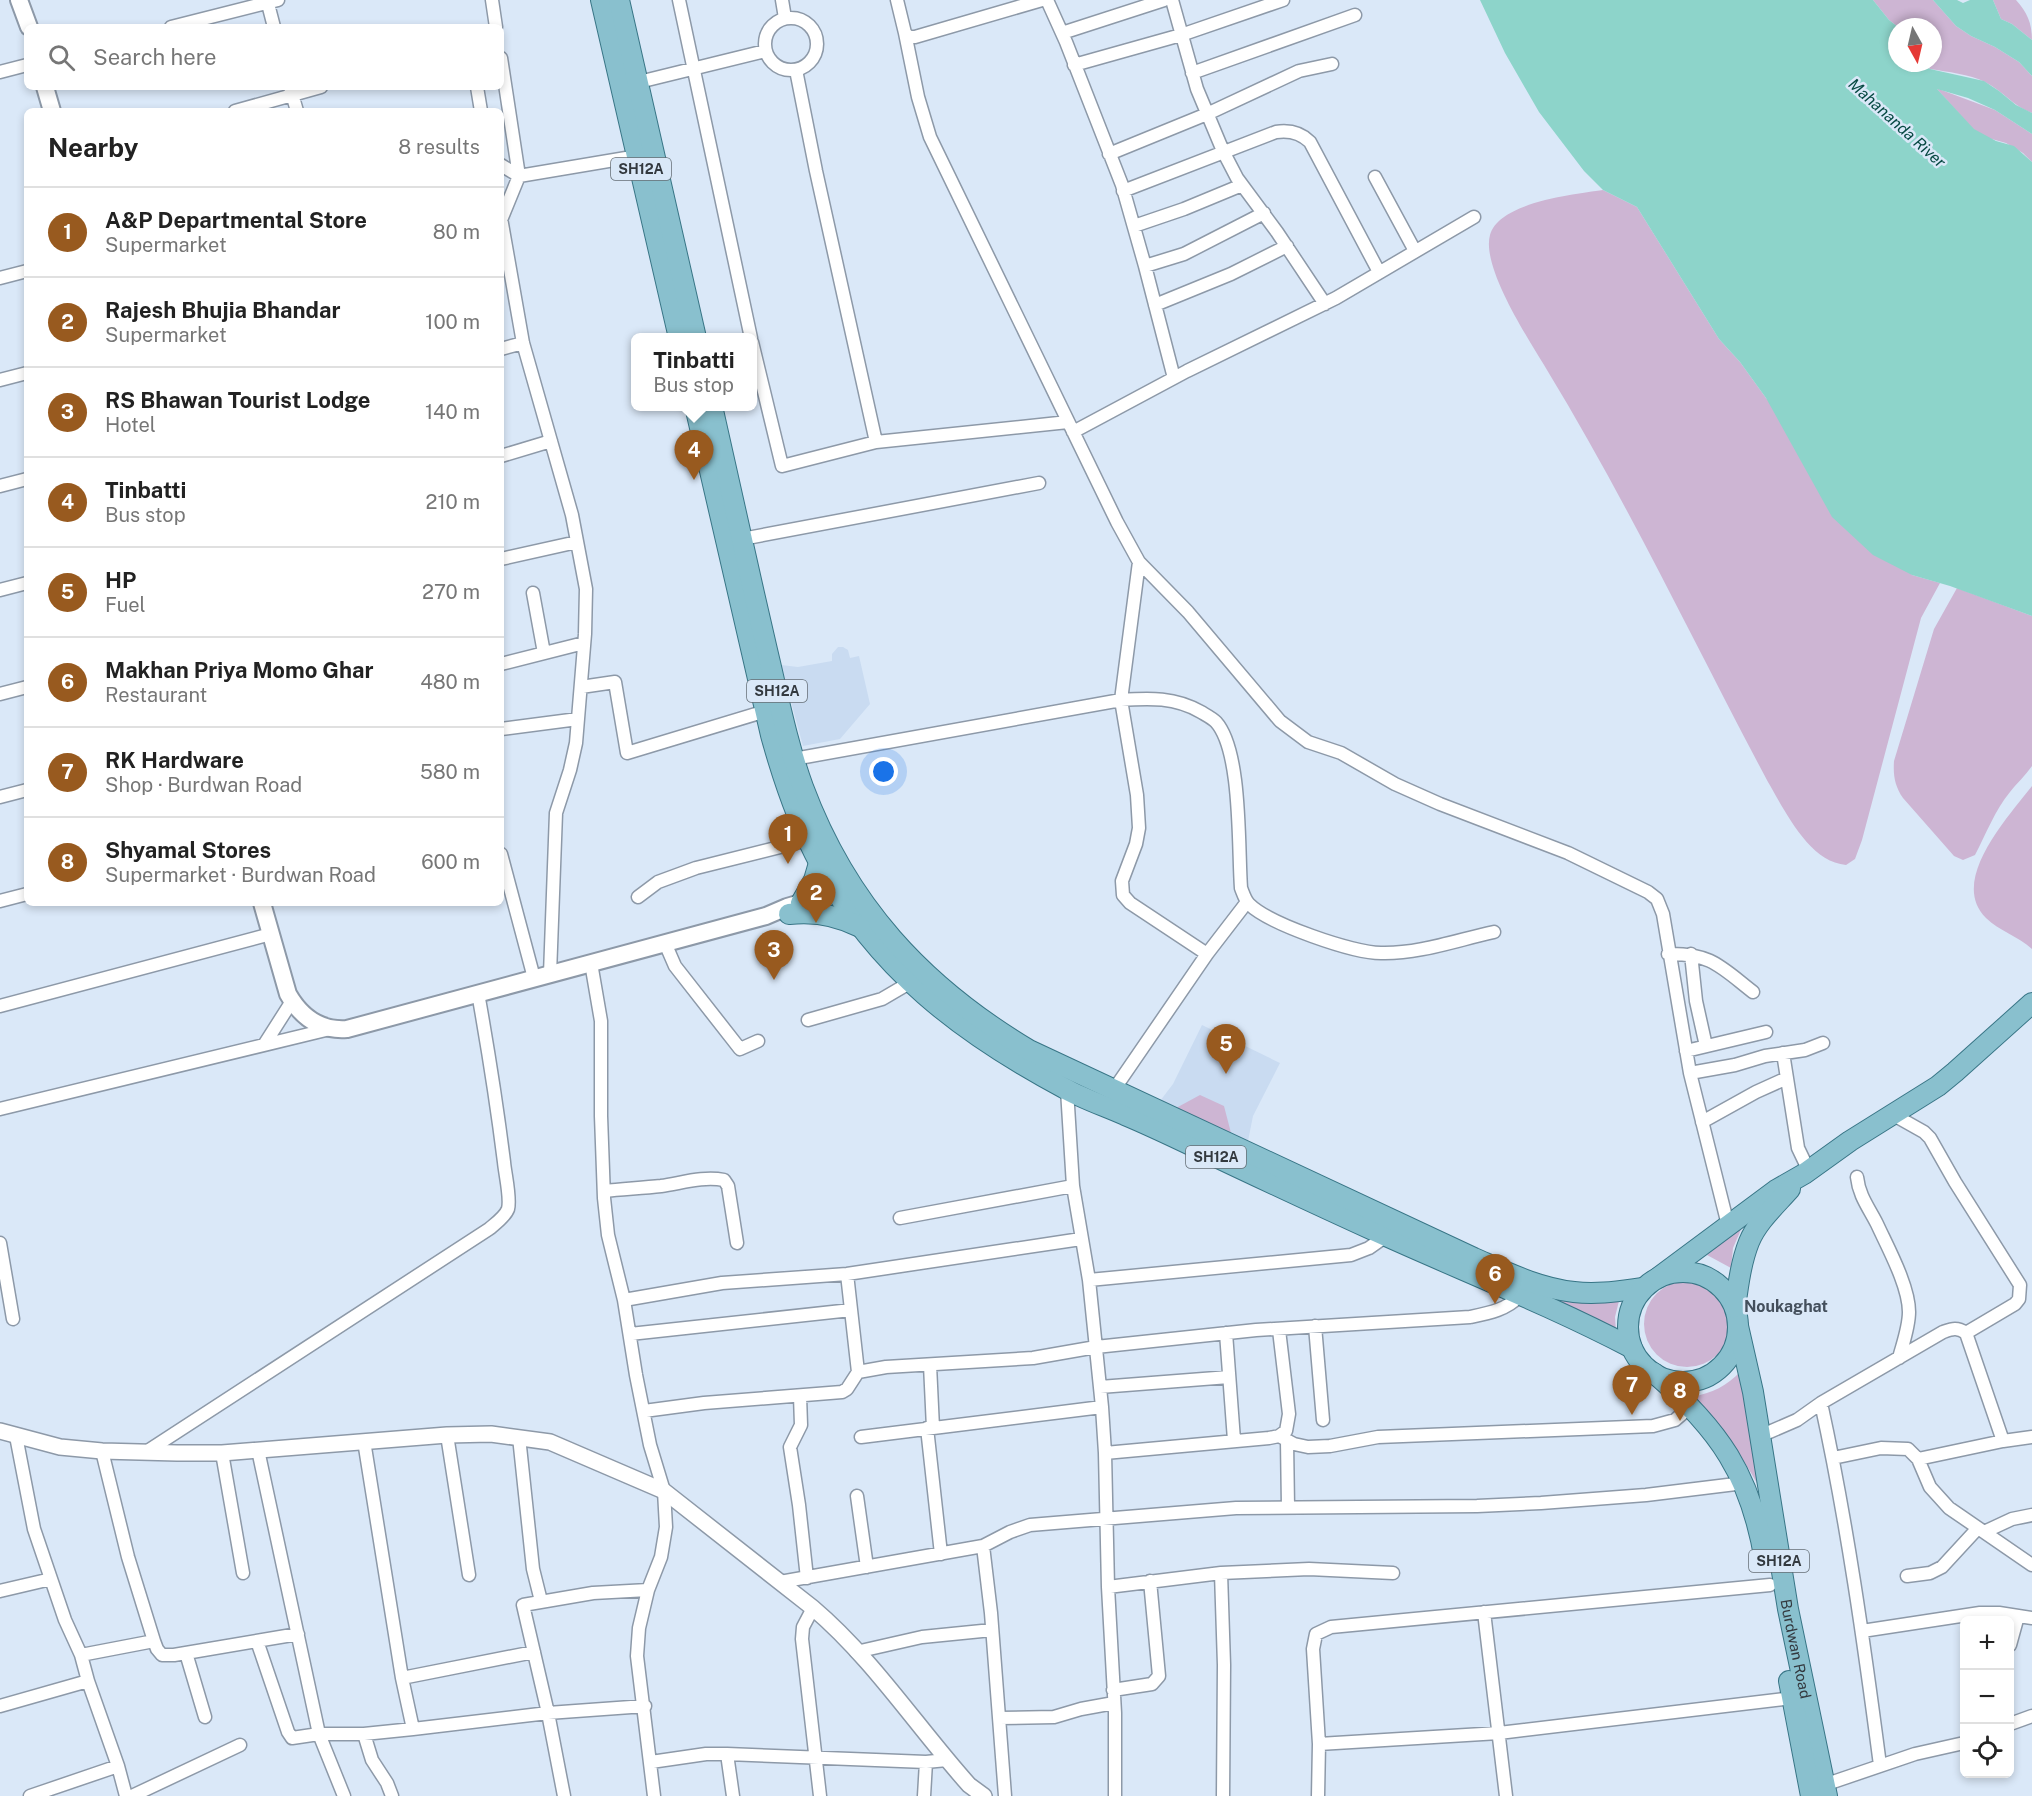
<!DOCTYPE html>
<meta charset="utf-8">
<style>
body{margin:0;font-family:"Public Sans",sans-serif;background:#f2f2f2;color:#222}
.controls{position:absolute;right:18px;bottom:18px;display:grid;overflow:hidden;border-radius:9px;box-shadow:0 3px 9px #0003}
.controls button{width:54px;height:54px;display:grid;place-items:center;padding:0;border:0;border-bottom:2px solid #e0e0e0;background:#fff;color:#222;font:30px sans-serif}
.compass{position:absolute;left:1888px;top:18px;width:54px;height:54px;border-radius:50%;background:#fff;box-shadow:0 3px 9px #0003;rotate:172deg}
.you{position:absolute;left:884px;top:772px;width:21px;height:21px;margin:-15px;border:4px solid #fff;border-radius:50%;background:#1a73e8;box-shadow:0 0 0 9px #1a73e833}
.badge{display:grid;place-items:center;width:39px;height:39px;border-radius:50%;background:#985a1f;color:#fff;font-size:20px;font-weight:700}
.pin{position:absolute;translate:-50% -50px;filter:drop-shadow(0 2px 3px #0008)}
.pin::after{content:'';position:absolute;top:32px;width:21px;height:18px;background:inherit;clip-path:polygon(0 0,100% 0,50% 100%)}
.popup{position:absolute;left:631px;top:333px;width:126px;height:78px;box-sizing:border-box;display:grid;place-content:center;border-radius:9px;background:#fff;filter:drop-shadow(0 2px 4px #0005);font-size:20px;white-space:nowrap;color:#767676}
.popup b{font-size:22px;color:#222}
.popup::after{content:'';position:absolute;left:50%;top:100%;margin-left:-12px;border:12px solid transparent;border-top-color:#fff}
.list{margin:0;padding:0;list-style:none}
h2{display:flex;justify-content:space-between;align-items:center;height:78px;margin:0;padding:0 24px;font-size:26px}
h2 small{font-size:20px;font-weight:400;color:#767676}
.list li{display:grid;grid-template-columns:39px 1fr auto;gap:18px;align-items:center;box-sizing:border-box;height:90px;padding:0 24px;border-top:2px solid #e0e0e0}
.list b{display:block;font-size:22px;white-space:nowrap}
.list p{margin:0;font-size:20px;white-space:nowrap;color:#767676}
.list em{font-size:20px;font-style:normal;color:#767676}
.icon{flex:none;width:33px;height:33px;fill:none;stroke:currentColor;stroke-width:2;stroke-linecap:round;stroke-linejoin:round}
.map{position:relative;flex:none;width:2032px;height:1796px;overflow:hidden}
.search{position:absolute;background:#fff;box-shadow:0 3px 9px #0003;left:24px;top:24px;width:480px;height:66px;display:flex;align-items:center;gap:15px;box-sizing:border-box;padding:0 21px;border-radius:9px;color:#767676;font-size:22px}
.panel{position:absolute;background:#fff;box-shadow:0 3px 9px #0003;left:24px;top:108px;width:480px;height:798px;border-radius:9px}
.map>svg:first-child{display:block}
</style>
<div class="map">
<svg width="2032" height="1796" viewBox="0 0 2032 1796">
<rect width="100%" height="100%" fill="#dae8f8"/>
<path fill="#c9dbf1" d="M 838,647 L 843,647 L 848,650 L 850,658 L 859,656 L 870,704 L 840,739 L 803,746 L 781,665 L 798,667 L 832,661 L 832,654 Z
M 1202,1025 L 1280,1063 L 1253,1116 L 1248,1141 L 1160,1101 L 1173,1084 Z"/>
<path fill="#cdb5d3" d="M 1873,0 L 1933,0 L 1956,26 L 1971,36 L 1995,47 L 2019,62 L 2032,76 L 2032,113 C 2014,107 2002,90 1985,82 C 1969,74 1948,72 1930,69 L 1922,63 L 1933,63 L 1933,27 L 1898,27 L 1889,20 Z
M 1993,0 L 2016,0 C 2027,12 2032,23 2032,40 L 2012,24 L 2001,19 Z
M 1936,88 L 1995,110 L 2032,134 L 2032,162 L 2023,153 L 2006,143 L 1988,138 L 1973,129 Z
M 1603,190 L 1637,207 L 1719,339 L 1740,362 L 1766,398 L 1912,575 L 1940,583 L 1921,618 L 1862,840 L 1855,859 L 1846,865 C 1809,862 1785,811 1768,782 C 1695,645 1628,503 1547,370 C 1530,341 1481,268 1490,235 C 1499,202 1575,194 1603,190 Z
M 1957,588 L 2032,616 L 2032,766 C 2025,776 2017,783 2010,792 C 1995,810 1986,834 1975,855 L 1963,860 L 1954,856 L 1903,798 C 1895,786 1893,776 1894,761 L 1934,629 Z
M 2032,786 L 2032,949 C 2018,936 1999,931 1986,918 C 1948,881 2009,816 2032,786 Z
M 1200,1095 L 1224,1106 L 1231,1133 L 1176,1108 Z
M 1743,1225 L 1733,1248 L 1731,1268 L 1707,1255 Z
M1644 1324a43 43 0 1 1 86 0a43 43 0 1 1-86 0Z
M 1555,1299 L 1572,1301 L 1619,1301 L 1615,1317 L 1616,1331 Z
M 1741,1371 L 1759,1487 C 1741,1453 1719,1424 1692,1397 C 1712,1393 1727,1386 1741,1371 Z"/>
<path fill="#8dd4ca" d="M 1480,0 L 1873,0 L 1889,20 L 1898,27 L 1897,27 L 1897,63 L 1922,63 L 1930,69 L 1984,81 L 1999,91 L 2016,105 L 2032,113 L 2032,134 L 1995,110 L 1968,98 L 1937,89 L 1974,129 L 1996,141 L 2014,146 L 2032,162 L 2032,616 L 1950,586 L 1912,575 L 1873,555 L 1832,517 L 1766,398 L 1740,362 L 1719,339 L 1637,207 L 1603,190 L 1584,171 L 1539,112 L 1505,53 Z
M 1933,0 L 1957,0 L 1963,3 L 1970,0 L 1993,0 L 2001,19 L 2012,24 L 2032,40 L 2032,76 L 2019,62 L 1995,47 L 1971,36 L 1956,26 Z"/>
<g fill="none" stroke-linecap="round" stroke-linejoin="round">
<g stroke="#8d99a8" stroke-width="15">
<path id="minor" d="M 267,0 L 274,27
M 492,0 L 496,27
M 679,0 L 751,338
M 782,0 L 785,18
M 897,0 L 905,33 L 909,37 L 915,37 L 1042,0
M 1047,0 L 1066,42 L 1122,185 L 1145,266 L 1174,378
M 1172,0 L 1197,89 L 1223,151 L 1237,178 L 1277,232 L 1325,304
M765 44a26 26 0 1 1 52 0a26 26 0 1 1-52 0Z
M 171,27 L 278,0
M 905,33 L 918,97 L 930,137 L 1117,522 L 1139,562 L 1188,612 L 1280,721 L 1308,742 L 1341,753 L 1395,784 L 1440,804 L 1568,853 L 1648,892 L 1657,899 L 1663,914 L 1690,1073 L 1728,1225
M 1062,33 L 1164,0
M 501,58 L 519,176 L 501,220
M 1074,65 L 1181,35 L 1283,0
M 796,70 L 816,171 L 876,442
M 0,72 L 27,65
M 1192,73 L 1355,15
M 639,82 L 765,51
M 290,87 L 297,111
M 477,87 L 481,111
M 235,111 L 321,87
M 1109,154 L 1207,114 L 1299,71 L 1332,64
M 501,165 L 519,176 L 638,156
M 1375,177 L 1415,251
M 1123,191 L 1276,132 C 1289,130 1300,132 1310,142 L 1379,272
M 501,218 L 523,343 L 572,515 L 586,589 L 585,634 L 576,743 L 570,770 L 556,813 L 550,974
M 1134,226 L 1184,209 L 1242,185
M 1145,266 L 1184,254 L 1264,213
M 0,278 L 27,271
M 1155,305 L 1231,274 L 1287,246
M 752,342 L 782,466 L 876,442 L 1068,422
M 501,349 L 523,343
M 0,380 L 27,373
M 1073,432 L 1187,371 L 1336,298 L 1474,217
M 501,456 L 551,441
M 0,486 L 27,479
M 742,539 L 1039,483
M 501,559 L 577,542
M 1139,562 L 1121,700 L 1137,795 L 1139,828 L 1136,844 L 1122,881 L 1123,895 L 1130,903 L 1207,954
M 0,590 L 27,583
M 533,593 L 544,653
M 501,664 L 584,643
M 581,687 L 615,682 L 627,753 L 766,711
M 0,694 L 27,687
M 501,729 L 578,719
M 794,759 L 1121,700 C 1150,698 1175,697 1201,712 C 1206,715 1212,718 1216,722 C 1242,751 1238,848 1241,888 C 1243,893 1245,900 1249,904 C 1269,924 1353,953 1381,953 C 1419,954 1457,940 1494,932
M 0,797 L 27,790
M 501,854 L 534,978
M 638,897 L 658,882 L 696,868 L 808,840
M 0,901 L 27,894
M 665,943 L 675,966 L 740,1049 L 758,1041
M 1668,954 C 1711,953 1721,967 1753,992
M 1691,954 L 1696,1001 L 1706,1046
M 591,963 L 601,1021 L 601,1116 L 604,1198 L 608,1235 L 624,1300 L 636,1375 L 650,1445 L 664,1491 L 666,1527 L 661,1557 L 648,1590 L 639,1628 L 637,1656 L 654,1796
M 0,1006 L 271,934
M 808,1020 L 882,999 L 911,982
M 264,1045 L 292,1001
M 1686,1051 L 1766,1032
M 1783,1053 L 1798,1148 L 1809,1171
M 1690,1073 L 1735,1065 L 1765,1056 L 1805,1050 L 1823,1043
M 1067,1090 L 1073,1186 L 1089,1280 L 1102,1407 L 1105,1453 L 1108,1587 L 1115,1713 L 1115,1796
M 1113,1091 L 1207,954 L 1247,902
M 0,1109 L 330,1029
M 1892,1114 L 1924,1132 L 1930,1138 L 1955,1182 L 2020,1285 L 2019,1299 L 2015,1304 L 1966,1333
M 1702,1122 L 1756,1092 L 1787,1078
M 1857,1177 C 1859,1196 1869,1208 1877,1224 C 1888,1248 1909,1286 1909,1312 C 1909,1327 1903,1343 1899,1358
M 604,1191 C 623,1189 642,1188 661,1186 C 682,1183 703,1176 724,1180 L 728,1186 L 737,1243
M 900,1218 L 1073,1186
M 0,1243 L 13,1319
M 1089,1280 L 1351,1255 L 1369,1248 L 1386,1236
M 624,1300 L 722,1283 L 847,1274 L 1081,1239
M 1315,1326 L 1323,1420
M 1226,1333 L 1234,1440
M 630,1334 L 851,1310
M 930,1365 L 933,1428
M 858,1372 L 886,1367 L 1033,1358 L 1096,1347 L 1256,1330 L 1470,1317 C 1490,1313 1506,1310 1521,1295
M 1100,1387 L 1229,1377
M 800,1396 L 801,1425 L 790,1447 L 799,1505 L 807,1578
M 1821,1403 C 1847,1522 1864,1643 1880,1765
M 644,1411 L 704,1403 L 842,1392 L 847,1389 L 858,1372 L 847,1274
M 927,1428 L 941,1554
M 447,1435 L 469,1575
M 16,1436 L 34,1529 L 65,1620 L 81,1655 L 88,1681 L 118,1766 L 126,1796
M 1279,1436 L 1294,1444 L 1308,1447 L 1330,1446 L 1378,1437 L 1653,1426 L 1675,1420 L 1690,1407
M 1760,1436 L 1797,1420 L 1821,1403 L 1943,1332 C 1952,1329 1957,1327 1966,1333 L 2003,1441
M 519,1437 L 533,1569 L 541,1601
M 861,1437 L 1102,1407
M 364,1441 L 402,1678 L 413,1729
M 1287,1441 L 1288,1507
M 258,1450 L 319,1734 L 344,1796
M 102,1451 L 128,1557 L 154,1641
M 146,1452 L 489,1229 C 495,1224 505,1217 508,1209 C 511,1198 505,1174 504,1162 C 497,1106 488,1049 478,993
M 222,1453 L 243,1573
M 1105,1453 L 1269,1438 L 1279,1436 L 1286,1431 L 1289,1414 L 1279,1330
M 1833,1458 L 1881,1448 L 1908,1449 L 1918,1459 L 1930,1487 L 1949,1508 L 2032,1565
M 1918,1459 L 2003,1441 L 2032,1437
M 857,1496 L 867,1567
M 1984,1532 L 2012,1519 L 2032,1515
M 983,1546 L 991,1613 L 1005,1796
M 1221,1573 L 1224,1665 L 1223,1796
M 1907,1576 L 1930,1573 L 1942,1567 L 1978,1528
M 780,1582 L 983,1546 L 1010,1532 L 1030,1525 L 1236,1508 L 1477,1506 L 1541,1503 L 1646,1495 L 1744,1483
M 1108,1587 L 1221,1573 L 1309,1569 L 1393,1573
M 0,1591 L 51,1579
M 813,1608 L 803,1627 L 802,1639 L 820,1796
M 1484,1612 L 1506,1796
M 1862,1631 L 1980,1613 L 1999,1613 L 2032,1618
M 257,1641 L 288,1732 L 292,1738 L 319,1734 L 364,1734 L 413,1729 L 548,1713 L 645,1706
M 2010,1645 L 2018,1616
M 856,1652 L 922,1637 L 992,1630
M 186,1653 L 205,1717
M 81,1655 L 154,1641 L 157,1649 L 162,1655 L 174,1655 L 298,1634
M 402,1678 L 534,1652
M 1113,1690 L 1152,1684 L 1159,1676 L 1150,1581
M 0,1706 L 88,1681
M 999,1718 L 1054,1717 L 1081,1709 L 1114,1703
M 2010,1724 L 2032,1716
M 364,1734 L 372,1760 L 387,1783 L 392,1796
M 1319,1744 L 1499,1733 L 1792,1698
M 727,1754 L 733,1796
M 651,1762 L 706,1754 L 727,1754 L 926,1762 L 947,1760
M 1824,1785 L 1915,1754 L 1964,1743
M 30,1796 L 118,1766
M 132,1796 L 240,1745
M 564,1796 L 548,1713 L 523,1605 L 593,1593 L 648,1590
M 924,1796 L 926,1762
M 1318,1796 L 1319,1744 L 1313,1649 L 1316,1634 L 1331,1627 L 1770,1585"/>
</g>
<g stroke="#8d99a8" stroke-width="18">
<path id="tertiary" d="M 0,1431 L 60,1447 L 102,1451 L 177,1453 L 222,1453 L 447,1435 L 491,1434 L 550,1442 L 664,1491 L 813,1608 C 873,1659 917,1727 969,1785 L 984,1796"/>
</g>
<g stroke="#8d99a8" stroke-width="20">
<path id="secondary" d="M 19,0 L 29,27
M 45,87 L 52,111
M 262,903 L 288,994 C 301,1017 320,1031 347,1029 L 766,916 L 787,907 L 848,889"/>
</g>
<g stroke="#387586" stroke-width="22">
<g id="primary">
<path d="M 601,0 L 679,338"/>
<path d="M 619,0 L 696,338"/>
<path d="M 695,406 L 771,735 C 783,779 798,823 820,864 C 877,969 961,1033 1064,1088 C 1083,1099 1105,1106 1125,1115 C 1149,1125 1172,1136 1195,1147 C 1258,1177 1322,1207 1386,1236 C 1468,1273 1552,1306 1632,1348"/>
<path d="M 712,406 C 731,488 748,569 767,650 C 778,696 787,743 803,787 C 847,905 922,986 1029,1050 L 1474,1258 C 1506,1272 1538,1288 1574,1292 C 1597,1295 1620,1291 1643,1288"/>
<path d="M 801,903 L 814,880 L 819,863"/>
<path d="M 789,914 C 815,911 837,915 860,927"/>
<circle cx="1683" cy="1327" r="55"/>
<path d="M 1659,1277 L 1776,1190 L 1804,1174 L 1850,1141 L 1938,1086 L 1955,1072 L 2032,1003"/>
<path d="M 1735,1308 C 1738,1286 1741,1262 1749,1242 C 1757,1222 1776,1205 1790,1189"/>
<path id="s1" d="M 1738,1326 L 1753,1392 L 1788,1609 L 1827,1796"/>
<path d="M 1654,1373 C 1719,1429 1751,1475 1765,1561"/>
<path d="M 1789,1681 L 1811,1796"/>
</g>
</g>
<use href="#minor" stroke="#fff" stroke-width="12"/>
<use href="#tertiary" stroke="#fff" stroke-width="15"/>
<use href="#secondary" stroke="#fff" stroke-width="16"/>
<use href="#primary" stroke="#89c0ce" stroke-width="20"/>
</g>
<g text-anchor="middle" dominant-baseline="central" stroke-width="5" stroke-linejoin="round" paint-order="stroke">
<g fill="#dae8f8" stroke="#656e76" stroke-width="1.5">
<rect x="611" y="158" width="60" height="22" rx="4.5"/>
<rect x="747" y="680" width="60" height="22" rx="4.5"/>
<rect x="1186" y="1146" width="60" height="22" rx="4.5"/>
<rect x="1749" y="1550" width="60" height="22" rx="4.5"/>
</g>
<g font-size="14" font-weight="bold" fill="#33393f">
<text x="641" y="169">SH12A</text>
<text x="777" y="691">SH12A</text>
<text x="1216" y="1157">SH12A</text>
<text x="1779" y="1561">SH12A</text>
</g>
<g font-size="15" fill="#33393f" stroke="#dae8f8">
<text stroke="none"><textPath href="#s1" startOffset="328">Burdwan Road</textPath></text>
</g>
<g font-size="16" font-style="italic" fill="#074943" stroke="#dae8f8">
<text transform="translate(1897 123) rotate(42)">Mahananda River</text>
</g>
<g font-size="16" font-weight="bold" fill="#444f5c" stroke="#dae8f8">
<text x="1786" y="1306">Noukaghat</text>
</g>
</g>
</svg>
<div class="controls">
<button>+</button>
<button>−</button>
<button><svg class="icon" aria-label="locate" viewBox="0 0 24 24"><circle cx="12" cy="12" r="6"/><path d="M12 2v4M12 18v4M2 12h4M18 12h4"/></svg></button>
</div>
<svg class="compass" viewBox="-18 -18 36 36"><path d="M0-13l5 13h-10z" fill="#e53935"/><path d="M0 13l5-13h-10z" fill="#767676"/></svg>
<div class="you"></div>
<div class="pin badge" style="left:788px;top:864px">1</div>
<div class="pin badge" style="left:816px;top:923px">2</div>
<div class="pin badge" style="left:774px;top:980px">3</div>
<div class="pin badge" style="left:694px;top:480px">4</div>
<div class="popup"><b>Tinbatti</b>Bus stop</div>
<div class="pin badge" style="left:1226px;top:1074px">5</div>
<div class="pin badge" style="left:1495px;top:1304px">6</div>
<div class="pin badge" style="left:1632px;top:1415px">7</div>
<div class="pin badge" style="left:1680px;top:1421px">8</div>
<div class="search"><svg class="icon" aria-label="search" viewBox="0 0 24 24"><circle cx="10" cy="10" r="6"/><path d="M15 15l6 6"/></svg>Search here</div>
<section class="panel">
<h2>Nearby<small>8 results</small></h2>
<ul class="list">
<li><span class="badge">1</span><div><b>A&amp;P Departmental Store</b><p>Supermarket</p></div><em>80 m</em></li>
<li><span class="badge">2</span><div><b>Rajesh Bhujia Bhandar</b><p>Supermarket</p></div><em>100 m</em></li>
<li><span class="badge">3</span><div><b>RS Bhawan Tourist Lodge</b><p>Hotel</p></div><em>140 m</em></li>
<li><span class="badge">4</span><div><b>Tinbatti</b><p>Bus stop</p></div><em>210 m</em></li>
<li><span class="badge">5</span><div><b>HP</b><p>Fuel</p></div><em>270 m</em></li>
<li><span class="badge">6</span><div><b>Makhan Priya Momo Ghar</b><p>Restaurant</p></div><em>480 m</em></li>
<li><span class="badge">7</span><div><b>RK Hardware</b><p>Shop · Burdwan Road</p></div><em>580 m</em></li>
<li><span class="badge">8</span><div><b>Shyamal Stores</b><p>Supermarket · Burdwan Road</p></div><em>600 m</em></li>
</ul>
</section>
</div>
